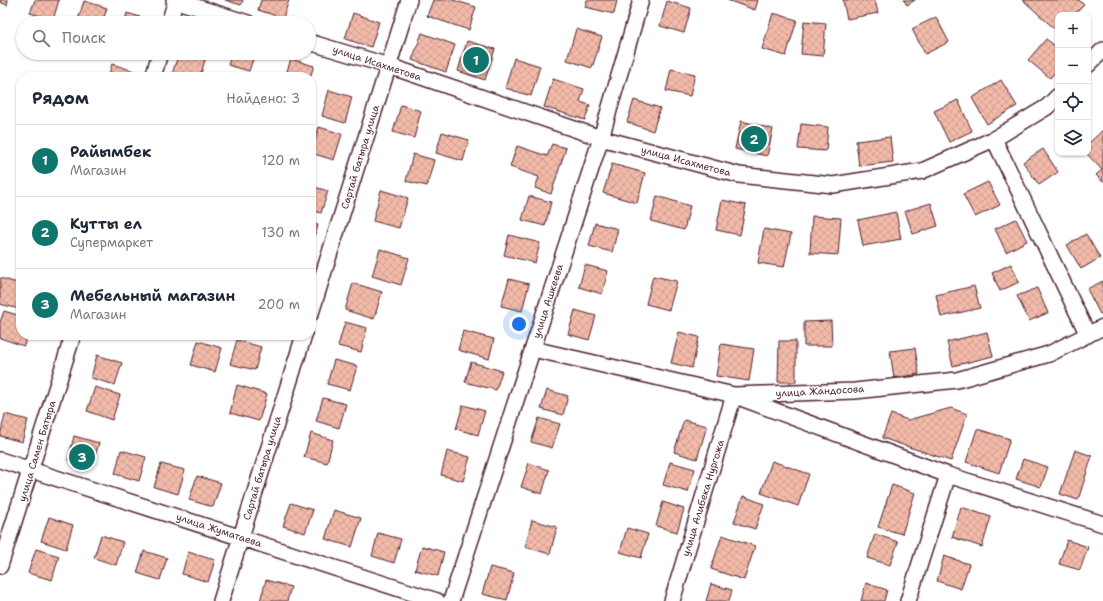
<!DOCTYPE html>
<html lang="ru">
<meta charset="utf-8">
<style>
body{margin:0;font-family:"Shantell Sans",sans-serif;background:#f2f2f3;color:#1f2937}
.controls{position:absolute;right:12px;top:12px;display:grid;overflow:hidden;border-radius:8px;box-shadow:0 1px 3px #0004}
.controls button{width:36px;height:36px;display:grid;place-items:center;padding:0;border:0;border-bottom:1px solid #e0e1e3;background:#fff;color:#1f2937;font:20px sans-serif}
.you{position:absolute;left:519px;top:324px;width:14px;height:14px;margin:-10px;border:3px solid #fff;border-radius:50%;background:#1a73e8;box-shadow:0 0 0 6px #1a73e833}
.badge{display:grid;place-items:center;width:26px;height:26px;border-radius:50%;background:#0f766e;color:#fff;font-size:13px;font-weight:700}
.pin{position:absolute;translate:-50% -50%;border:2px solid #fff;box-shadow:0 1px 4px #0006}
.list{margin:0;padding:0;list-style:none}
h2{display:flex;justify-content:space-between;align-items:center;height:52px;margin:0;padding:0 16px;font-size:17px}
h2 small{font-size:13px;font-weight:400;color:#747a83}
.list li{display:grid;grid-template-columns:26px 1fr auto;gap:12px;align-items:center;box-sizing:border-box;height:72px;padding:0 16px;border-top:1px solid #e0e1e3}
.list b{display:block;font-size:15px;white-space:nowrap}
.list p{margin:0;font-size:13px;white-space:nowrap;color:#747a83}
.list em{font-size:13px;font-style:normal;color:#747a83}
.icon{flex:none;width:22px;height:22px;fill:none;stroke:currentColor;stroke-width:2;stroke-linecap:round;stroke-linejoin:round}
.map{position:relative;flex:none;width:1103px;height:601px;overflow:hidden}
.search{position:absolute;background:#fff;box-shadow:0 1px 3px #0004;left:16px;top:16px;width:300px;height:44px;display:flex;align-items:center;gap:10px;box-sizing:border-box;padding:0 14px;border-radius:22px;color:#747a83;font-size:15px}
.panel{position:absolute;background:#fff;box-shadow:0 1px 3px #0004;left:16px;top:72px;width:300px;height:268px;border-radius:16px}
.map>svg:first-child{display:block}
</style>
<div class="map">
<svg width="1103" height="601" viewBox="0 0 1103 601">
<defs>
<pattern id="building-cross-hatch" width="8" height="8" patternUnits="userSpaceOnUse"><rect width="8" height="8" fill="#f2baa9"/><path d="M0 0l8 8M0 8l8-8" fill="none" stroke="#d19f92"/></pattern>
</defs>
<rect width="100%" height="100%" fill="#fff"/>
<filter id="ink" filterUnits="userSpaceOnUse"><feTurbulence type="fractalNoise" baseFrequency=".025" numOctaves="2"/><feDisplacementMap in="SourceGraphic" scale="8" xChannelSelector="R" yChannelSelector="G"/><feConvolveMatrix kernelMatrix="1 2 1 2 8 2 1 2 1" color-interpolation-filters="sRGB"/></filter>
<g filter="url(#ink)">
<path fill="url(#building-cross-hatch)" stroke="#4a1f2b" d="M 0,0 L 8,0 L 7,5 L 0,2 Z
M 35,0 L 59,0 L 53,20 L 30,13 Z
M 225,0 L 243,0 L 241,5 Z
M 261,0 L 289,0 L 283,18 L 258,10 Z
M 433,0 L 453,0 L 476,7 L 469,30 L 427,16 Z
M 587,0 L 617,0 L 614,14 L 585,7 Z
M 727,0 L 758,0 L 755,10 Z
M 843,0 L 875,0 L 878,13 L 847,19 Z
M 904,0 L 915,0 L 907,5 Z
M 1023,0 L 1079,0 L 1084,5 L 1074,15 L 1058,15 L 1058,32 Z
M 84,1 L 107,8 L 102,23 L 77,23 Z
M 667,1 L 691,8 L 684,33 L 660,26 Z
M 127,13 L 150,20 L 149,23 L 124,23 Z
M 353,13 L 379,22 L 371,47 L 345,39 Z
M 773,13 L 797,20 L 786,56 L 762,49 Z
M 936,17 L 949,42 L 925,54 L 912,29 Z
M 804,21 L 826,23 L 823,56 L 801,54 Z
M 576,29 L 602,37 L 592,68 L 567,60 Z
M 422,33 L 455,45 L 446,72 L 412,60 Z
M 1046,39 L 1058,48 L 1058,68 L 1050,78 L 1028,60 Z
M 467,41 L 495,49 L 485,80 L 458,71 Z
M 179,53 L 207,53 L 200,77 L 171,77 Z
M 232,53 L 255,53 L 249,71 L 228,65 Z
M 514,58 L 540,66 L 531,96 L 505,88 Z
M 291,59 L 314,66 L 310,77 L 285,77 Z
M 112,64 L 134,71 L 132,77 L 108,77 Z
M 671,69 L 695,74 L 690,96 L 666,91 Z
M 553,79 L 584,89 L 580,102 L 590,105 L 585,120 L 544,107 Z
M 1001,80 L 1017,106 L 987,124 L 972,98 Z
M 329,90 L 352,97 L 345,123 L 322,116 Z
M 634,100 L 660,108 L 653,131 L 627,122 Z
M 958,100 L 972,131 L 949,142 L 934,111 Z
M 401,105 L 421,111 L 414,138 L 393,132 Z
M 741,121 L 773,129 L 767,156 L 735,149 Z
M 801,124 L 828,127 L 826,151 L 798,149 Z
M 319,127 L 342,134 L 334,160 L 311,153 Z
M 1103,130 L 1103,182 L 1096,175 L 1102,170 L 1086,153 L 1088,153 L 1088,144 Z
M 442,132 L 469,140 L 463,161 L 436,153 Z
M 890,137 L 893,162 L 859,166 L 856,141 Z
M 552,144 L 566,148 L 551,194 L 535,188 L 539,177 L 510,167 L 517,146 L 547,156 Z
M 1043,149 L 1058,172 L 1039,185 L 1023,162 Z
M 413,154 L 434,160 L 427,186 L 406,181 Z
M 612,164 L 645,173 L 637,203 L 603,193 Z
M 988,182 L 1000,205 L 975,217 L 963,194 Z
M 311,186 L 328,191 L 321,213 L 311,210 Z
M 381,190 L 408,198 L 399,228 L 373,221 Z
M 529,196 L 551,202 L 545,226 L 522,220 Z
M 657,196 L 690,206 L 684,230 L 651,221 Z
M 722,200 L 746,205 L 740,235 L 716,230 Z
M 931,203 L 938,226 L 913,234 L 905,211 Z
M 896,212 L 901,239 L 863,246 L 858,220 Z
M 812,216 L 841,218 L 838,255 L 810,253 Z
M 1016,219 L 1027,241 L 1006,252 L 995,229 Z
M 311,223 L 318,225 L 312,247 L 311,247 Z
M 595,223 L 618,229 L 612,252 L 589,246 Z
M 764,229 L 791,234 L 784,267 L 758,263 Z
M 1086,234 L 1100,258 L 1081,269 L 1067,245 Z
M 509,235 L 540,243 L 535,263 L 504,255 Z
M 380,249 L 409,258 L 401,285 L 372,276 Z
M 1011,264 L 1019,282 L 1000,291 L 992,273 Z
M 585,265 L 608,271 L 602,294 L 579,287 Z
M 653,276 L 677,281 L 669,310 L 646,304 Z
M 0,278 L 21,284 L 19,309 L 0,304 Z
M 509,279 L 529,284 L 522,311 L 501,306 Z
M 1103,281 L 1103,313 L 1100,314 L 1087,289 Z
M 353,283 L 382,292 L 374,319 L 345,310 Z
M 974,286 L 980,308 L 941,317 L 936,295 Z
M 1037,288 L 1048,313 L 1029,321 L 1017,296 Z
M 575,310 L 596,316 L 589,340 L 568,334 Z
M 4,311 L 21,316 L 21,335 L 27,335 L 24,346 L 0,338 L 0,322 Z
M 831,321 L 832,346 L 804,346 L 804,322 Z
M 345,322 L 367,328 L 361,352 L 338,346 Z
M 463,331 L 494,339 L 489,359 L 458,350 Z
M 679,332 L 699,337 L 692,368 L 671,363 Z
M 987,332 L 993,356 L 953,366 L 947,342 Z
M 270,335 L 286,335 L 285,339 Z
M 237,340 L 261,347 L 255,370 L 230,364 Z
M 198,341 L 222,348 L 215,372 L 191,365 Z
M 779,341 L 796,341 L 796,382 L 778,382 Z
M 721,344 L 754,349 L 749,381 L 716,376 Z
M 915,348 L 919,374 L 894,378 L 890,351 Z
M 97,355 L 122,363 L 115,385 L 91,378 Z
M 334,360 L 357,366 L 350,390 L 327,384 Z
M 471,362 L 502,371 L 496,390 L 465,382 Z
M 237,385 L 267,394 L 259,421 L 230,413 Z
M 95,387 L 120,395 L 112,420 L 87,411 Z
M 547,390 L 568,396 L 563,415 L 541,409 Z
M 323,398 L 346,404 L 339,428 L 316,421 Z
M 463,405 L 485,411 L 478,435 L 456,429 Z
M 951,408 L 967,414 L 951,461 L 882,438 L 891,414 L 908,420 Z
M 5,414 L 28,420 L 22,442 L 0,436 Z
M 539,418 L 560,424 L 552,448 L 531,442 Z
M 684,420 L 707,426 L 697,459 L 674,452 Z
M 977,429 L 1010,439 L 999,473 L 966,462 Z
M 311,433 L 333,440 L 327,463 L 304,457 Z
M 74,436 L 99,443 L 92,466 L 68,460 Z
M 121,450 L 146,457 L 139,481 L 115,474 Z
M 1075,450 L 1092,456 L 1078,500 L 1060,494 Z
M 447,451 L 470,457 L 463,481 L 441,475 Z
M 1023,459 L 1048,467 L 1041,487 L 1016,479 Z
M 772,461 L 809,474 L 798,506 L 761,493 Z
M 670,462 L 695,469 L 688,492 L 663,485 Z
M 529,463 L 549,470 L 542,494 L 521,487 Z
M 161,464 L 185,470 L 178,494 L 154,487 Z
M 197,476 L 221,483 L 213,507 L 189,500 Z
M 892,485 L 915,493 L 902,534 L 878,527 Z
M 743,496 L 764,504 L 755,529 L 734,522 Z
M 663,502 L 684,509 L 677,532 L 656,526 Z
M 291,503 L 313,510 L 305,533 L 283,526 Z
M 961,507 L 991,517 L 982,547 L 952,537 Z
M 334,510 L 361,518 L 352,547 L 325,539 Z
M 49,517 L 73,525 L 66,549 L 41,541 Z
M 532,520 L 557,527 L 550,554 L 525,547 Z
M 627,528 L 648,534 L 641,558 L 620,552 Z
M 378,533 L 401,539 L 394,563 L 372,556 Z
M 875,534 L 898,542 L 890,565 L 867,558 Z
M 101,535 L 123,542 L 116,565 L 94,558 Z
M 722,535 L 755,546 L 744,580 L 711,569 Z
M 1067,540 L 1088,547 L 1080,570 L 1059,564 Z
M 422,546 L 444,552 L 438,576 L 415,570 Z
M 36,549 L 59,556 L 52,580 L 28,573 Z
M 144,551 L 167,558 L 160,580 L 137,573 Z
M 188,552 L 215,560 L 208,582 L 182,574 Z
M 944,556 L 969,564 L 961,589 L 937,581 Z
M 490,567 L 514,573 L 507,600 L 482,594 Z
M 266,580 L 291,587 L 287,601 L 260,601 Z
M 866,583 L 887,590 L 884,601 L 861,601 Z
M 711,584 L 732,590 L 729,601 L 706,601 Z"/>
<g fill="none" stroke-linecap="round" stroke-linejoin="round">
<g stroke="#4a1f2b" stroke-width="18">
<path id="street" d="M 174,0 L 248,23
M 169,23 L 176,0
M 309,42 L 389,66 L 601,138 L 739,175 L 833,185 L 922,171 L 994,139 L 1047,107 L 1058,96
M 1088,65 L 1103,50
M 153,77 L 160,53
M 994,139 L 1088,335
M 311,313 L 409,0
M 533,349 L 734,395 L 855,391 L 957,380 L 1049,354 L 1103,327
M 741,398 L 948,475 L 1103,524
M 0,460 L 437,601
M 0,566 L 73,335
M 221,601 L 304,335
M 451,601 L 601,138 L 641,0
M 672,601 L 734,395
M 908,601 L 948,475"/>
</g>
<use href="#street" stroke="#fff" stroke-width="15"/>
</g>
</g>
<g text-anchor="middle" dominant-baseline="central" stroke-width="3" stroke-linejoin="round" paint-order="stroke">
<g font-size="10" fill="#4a1f2b" stroke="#fff">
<text transform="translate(377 63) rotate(18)">улица Исахметова</text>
<text transform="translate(360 157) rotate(-73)">Сартай батыра улица</text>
<text transform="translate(686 161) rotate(15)">улица Исахметова</text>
<text transform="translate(548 301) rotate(-72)">улица Ашкеева</text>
<text transform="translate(820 391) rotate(-3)">улица Жандосова</text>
<text transform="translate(37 451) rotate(-73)">улица Самен Батыра</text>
<text transform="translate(262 468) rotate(-73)">Сартай батыра улица</text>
<text transform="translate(703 498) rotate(-73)">улица Алибека Нургожа</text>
<text transform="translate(219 530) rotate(18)">улица Жуматаева</text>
</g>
</g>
</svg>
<div class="controls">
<button>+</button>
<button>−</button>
<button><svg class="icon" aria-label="locate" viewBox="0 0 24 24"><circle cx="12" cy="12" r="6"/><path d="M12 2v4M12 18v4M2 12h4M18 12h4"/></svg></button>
<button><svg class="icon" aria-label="layers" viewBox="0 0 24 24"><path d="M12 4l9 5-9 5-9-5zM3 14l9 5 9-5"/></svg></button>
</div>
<div class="you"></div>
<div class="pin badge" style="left:476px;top:60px">1</div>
<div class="pin badge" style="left:754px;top:139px">2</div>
<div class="pin badge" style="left:82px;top:457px">3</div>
<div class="search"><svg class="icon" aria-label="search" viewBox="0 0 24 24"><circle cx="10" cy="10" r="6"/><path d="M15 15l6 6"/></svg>Поиск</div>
<section class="panel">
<h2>Рядом<small>Найдено: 3</small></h2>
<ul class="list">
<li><span class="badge">1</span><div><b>Райымбек</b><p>Магазин</p></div><em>120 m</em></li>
<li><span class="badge">2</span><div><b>Кутты ел</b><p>Супермаркет</p></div><em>130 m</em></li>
<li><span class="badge">3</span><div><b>Мебельный магазин</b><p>Магазин</p></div><em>200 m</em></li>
</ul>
</section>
</div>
